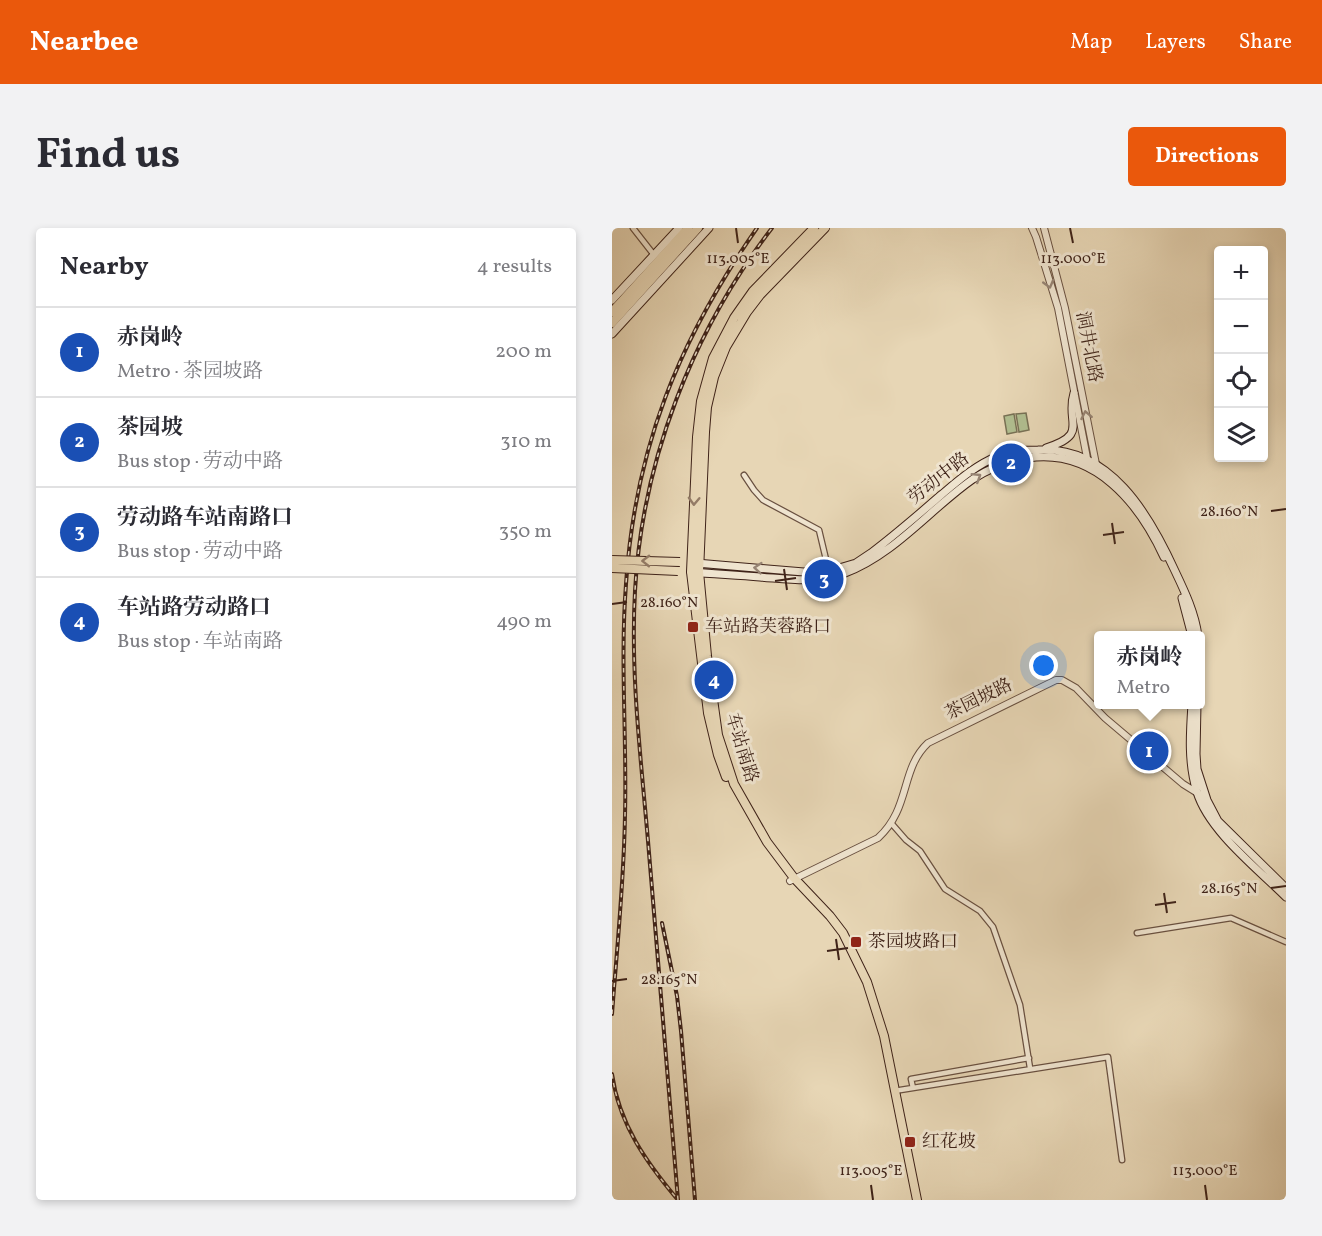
<!DOCTYPE html>
<meta charset="utf-8">
<style>
body{margin:0;font-family:Vollkorn,"Noto Serif SC",serif;background:#f2f2f3;color:#2b2b33}
.controls{position:absolute;right:18px;top:18px;display:grid;overflow:hidden;border-radius:6px;box-shadow:0 3px 9px #0003}
.controls button{width:54px;height:54px;display:grid;place-items:center;padding:0;border:0;border-bottom:2px solid #e1e1e2;background:#fff;color:#2b2b33;font:30px sans-serif}
.you{position:absolute;left:432px;top:438px;width:21px;height:21px;margin:-15px;border:4px solid #fff;border-radius:50%;background:#1a73e8;box-shadow:0 0 0 9px #1a73e833}
.badge{display:grid;place-items:center;width:39px;height:39px;border-radius:50%;background:#ea580c;color:#fff;font-size:20px;font-weight:700}
.pin{position:absolute;translate:-50% -50%;border:3px solid #fff;box-shadow:0 2px 6px #0006}
.popup{position:absolute;left:482px;top:403px;width:111px;height:78px;box-sizing:border-box;display:grid;place-content:center;border-radius:6px;background:#fff;filter:drop-shadow(0 2px 4px #0005);font-size:20px;white-space:nowrap;color:#7c7c81}
.popup b{font-size:22px;color:#2b2b33}
.popup::after{content:'';position:absolute;left:50%;top:100%;margin-left:-12px;border:12px solid transparent;border-top-color:#fff}
.list{margin:0;padding:0;list-style:none}
h2{display:flex;justify-content:space-between;align-items:center;height:78px;margin:0;padding:0 24px;font-size:26px}
h2 small{font-size:20px;font-weight:400;color:#7c7c81}
.list li{display:grid;grid-template-columns:39px 1fr auto;gap:18px;align-items:center;box-sizing:border-box;height:90px;padding:0 24px;border-top:2px solid #e1e1e2}
.list b{display:block;font-size:22px;white-space:nowrap}
.list p{margin:0;font-size:20px;white-space:nowrap;color:#7c7c81}
.list em{font-size:20px;font-style:normal;color:#7c7c81}
.icon{flex:none;width:33px;height:33px;fill:none;stroke:currentColor;stroke-width:2;stroke-linecap:round;stroke-linejoin:round}
.map{position:relative;flex:none;width:674px;height:972px;overflow:hidden;border-radius:6px}
header{display:flex;align-items:center;gap:36px;box-sizing:border-box;height:84px;padding:0 30px;background:#ea580c;color:#fff}
header strong{font-size:28px}
nav{display:flex;gap:33px;margin-inline-start:auto;font-size:21px}
.intro{display:flex;align-items:center;justify-content:space-between;box-sizing:border-box;height:144px;padding:0 36px}
h1{margin:0;font-size:42px}
.button{padding:15px 27px;border-radius:6px;background:#ea580c;color:#fff;font-size:21px;font-weight:700}
main{display:flex;gap:36px;padding:0 36px}
aside{flex:1;background:#fff;border-radius:6px;box-shadow:0 3px 9px #0003}
.map>svg:first-child{display:block}
</style>
<header>
<strong>Nearbee</strong>
<nav><a>Map</a><a>Layers</a><a>Share</a></nav>
</header>
<div class="intro"><h1>Find us</h1><a class="button">Directions</a></div>
<main>
<aside>
<h2>Nearby<small>4 results</small></h2>
<ul class="list">
<li><span class="badge" style="background:#1a4fb4">1</span><div><b>赤岗岭</b><p>Metro · 茶园坡路</p></div><em>200 m</em></li>
<li><span class="badge" style="background:#1a4fb4">2</span><div><b>茶园坡</b><p>Bus stop · 劳动中路</p></div><em>310 m</em></li>
<li><span class="badge" style="background:#1a4fb4">3</span><div><b>劳动路车站南路口</b><p>Bus stop · 劳动中路</p></div><em>350 m</em></li>
<li><span class="badge" style="background:#1a4fb4">4</span><div><b>车站路劳动路口</b><p>Bus stop · 车站南路</p></div><em>490 m</em></li>
</ul>
</aside>
<div class="map">
<svg width="674" height="972" viewBox="0 0 674 972">
<rect width="100%" height="100%" fill="#e7d6b5"/>
<filter id="stains"><feTurbulence type="fractalNoise" baseFrequency=".00333" numOctaves="4"/><feColorMatrix values="0 0 0 0 .2 0 0 0 0 .09 0 0 0 0 .02 0 0 0 .5 -.17"/></filter>
<radialGradient id="worn" r=".72"><stop offset=".6" stop-color="#630" stop-opacity="0"/><stop offset="1" stop-color="#630" stop-opacity=".3"/></radialGradient>
<path fill="#b1bf91" stroke="#787155" stroke-width="1.5" d="M 414,185 L 417,202 L 407,204 L 404,186 Z
M 402,186 L 405,204 L 395,206 L 392,188 Z"/>
<g fill="none" stroke-linecap="round" stroke-linejoin="round">
<g stroke="#695040" stroke-width="7">
<path id="minor" d="M 21,0 L 42,27
M 132,247 L 142,262 L 151,272 L 207,302 L 217,344
M 280,596 L 294,612 L 308,623 L 333,661 L 368,683 L 381,699 L 408,777 L 418,840
M 525,705 L 619,690 L 674,714
M 301,860 L 299,851 L 417,830
M 282,863 L 496,829 L 510,932"/>
</g>
<g stroke="#695040" stroke-width="8">
<path id="tertiary" d="M 420,0 L 424,9 L 446,80 L 476,235
M 432,0 L 453,80 L 485,241
M 178,653 L 266,610 C 299,580 288,541 316,515 L 444,452 L 450,452 L 464,460 L 493,490 L 571,556 L 587,566"/>
</g>
<g stroke="#3f2319" stroke-width="9">
<path id="secondary" d="M 0,72 L 67,0
M 0,106 L 97,0
M 434,220 C 478,206 453,195 462,165
M 84,335 L 192,344 L 217,343 L 244,335 L 259,325 C 283,307 306,287 329,267 C 347,252 364,237 386,228 C 399,223 412,222 426,222 C 498,218 537,286 563,343 C 573,364 583,385 586,408
M 79,344 C 102,346 125,347 148,349 C 176,351 206,356 233,345 C 283,326 318,281 361,251 C 378,240 396,233 416,230 C 483,220 527,275 552,329
M 570,370 L 580,408
M 588,429 L 588,433
M 580,476 C 578,506 576,536 585,564 C 597,603 645,640 674,669
M 585,476 L 584,526 L 585,541 L 595,572 L 606,593 L 674,660"/>
</g>
<g stroke="#3f2319" stroke-width="10">
<path id="primary" d="M 213,0 L 148,67 L 135,84 L 114,119 L 102,149 L 95,179 L 93,204 L 87,344 L 95,428 L 106,507 L 122,556 L 155,614 L 182,650 L 218,688 L 231,705 L 255,754 L 272,808 L 305,972
M 114,549 L 106,527 L 96,485 L 79,344 L 85,209 L 89,173 L 101,130 L 122,90 L 141,63 L 202,0"/>
</g>
<g stroke="#3f2319" stroke-width="10">
<path id="trunk" d="M 0,84 L 76,0
M 0,95 L 86,0"/>
</g>
<use href="#minor" stroke="#efe4cf" stroke-width="4.5"/>
<use href="#tertiary" stroke="#efe4cf" stroke-width="6"/>
<use href="#secondary" stroke="#efe4cf" stroke-width="7"/>
<use href="#primary" stroke="#e7d6b5" stroke-width="8"/>
<use href="#trunk" stroke="#e7d6b5" stroke-width="8"/>
<g stroke="#3f2319" stroke-width="4">
<path id="rail" d="M 50,695 L 65,768 L 69,803 L 83,972
M 0,786 C 5,720 12,653 13,587 C 15,510 8,433 14,356 C 23,219 67,112 145,0
M 0,846 C 7,896 34,934 66,972
M 66,972 C 56,856 47,741 37,625 C 30,538 18,450 23,363 C 30,232 81,103 160,0"/>
</g>
<use href="#rail" stroke="#efe4cf" stroke-width="1.5" stroke-dasharray="4.5" stroke-linecap="butt"/>
<g stroke="#3f2319" stroke-width="10" stroke-linecap="butt">
<path id="primary-bridge" d="M 0,332 L 68,334
M 0,340 L 66,343"/>
</g>
<use href="#primary-bridge" stroke="#e7d6b5" stroke-width="8"/>
</g>
<defs><path id="oneway-chevron" d="M-2-3.5L2.5 0L-2 3.5" fill="none" stroke-width="1.6" stroke-linecap="round" stroke-linejoin="round" transform="scale(1.5)"/></defs>
<g stroke="#978474">
<use href="#oneway-chevron" transform="translate(437 56) rotate(75)"/>
<use href="#oneway-chevron" transform="translate(474 187) rotate(-101)"/>
<use href="#oneway-chevron" transform="translate(365 249) rotate(-32)"/>
<use href="#oneway-chevron" transform="translate(146 340) rotate(-175)"/>
</g>
<g stroke="#937c67">
<use href="#oneway-chevron" transform="translate(82 273) rotate(92)"/>
<use href="#oneway-chevron" transform="translate(34 333) rotate(-179)"/>
</g>
<path fill="none" stroke="#3f2319" stroke-width="2" d="M 124,0 L 126,15M 458,0 L 461,15M 659,283 L 674,281M 500,295 L 503,316M 491,307 L 512,304M 172,341 L 175,362M 163,353 L 184,350M 0,376 L 15,374M 659,660 L 674,658M 552,665 L 555,685M 543,677 L 564,674M 224,711 L 227,732M 215,723 L 236,720M 0,753 L 15,751M 259,957 L 261,972M 593,957 L 595,972"/>
<g fill="#8f2418" stroke="#efe4cf" stroke-width="2">
<rect x="75" y="393" width="12" height="12" rx="3"/>
<rect x="238" y="708" width="12" height="12" rx="3"/>
<rect x="292" y="908" width="12" height="12" rx="3"/>
</g>
<g text-anchor="middle" dominant-baseline="central" stroke-width="6" stroke-linejoin="round" paint-order="stroke">
<g font-size="18" fill="#3f2319" stroke="#efe4cf">
<text transform="translate(476 119) rotate(79)">洞井北路</text>
<text transform="translate(327 251) rotate(-38)">劳动中路</text>
<text transform="translate(367 472) rotate(-26)">茶园坡路</text>
<text transform="translate(129 520) rotate(73)">车站南路</text>
</g>
<g font-size="18" fill="#3f2319" stroke="#efe4cf" text-anchor="start">
<text x="93" y="399">车站路芙蓉路口</text>
<text x="256" y="714">茶园坡路口</text>
<text x="310" y="914">红花坡</text>
</g>
</g>
<g font-size="15" text-anchor="middle" fill="#3f2319" stroke="#efe4cf" stroke-width="6" stroke-linejoin="round" paint-order="stroke">
<text x="126" y="35">113.005°E</text>
<text x="461" y="35">113.000°E</text>
<text x="617" y="288">28.160°N</text>
<text x="57" y="379">28.160°N</text>
<text x="617" y="665">28.165°N</text>
<text x="57" y="756">28.165°N</text>
<text x="259" y="947">113.005°E</text>
<text x="593" y="947">113.000°E</text>
</g>
<rect width="100%" height="100%" filter="url(#stains)"/>
<rect width="100%" height="100%" fill="url(#worn)"/>
</svg>
<div class="controls">
<button>+</button>
<button>−</button>
<button><svg class="icon" aria-label="locate" viewBox="0 0 24 24"><circle cx="12" cy="12" r="6"/><path d="M12 2v4M12 18v4M2 12h4M18 12h4"/></svg></button>
<button><svg class="icon" aria-label="layers" viewBox="0 0 24 24"><path d="M12 4l9 5-9 5-9-5zM3 14l9 5 9-5"/></svg></button>
</div>
<div class="you"></div>
<div class="pin badge" style="left:537px;top:523px;background:#1a4fb4">1</div>
<div class="popup"><b>赤岗岭</b>Metro</div>
<div class="pin badge" style="left:399px;top:235px;background:#1a4fb4">2</div>
<div class="pin badge" style="left:212px;top:351px;background:#1a4fb4">3</div>
<div class="pin badge" style="left:102px;top:452px;background:#1a4fb4">4</div>
</div>
</main>
